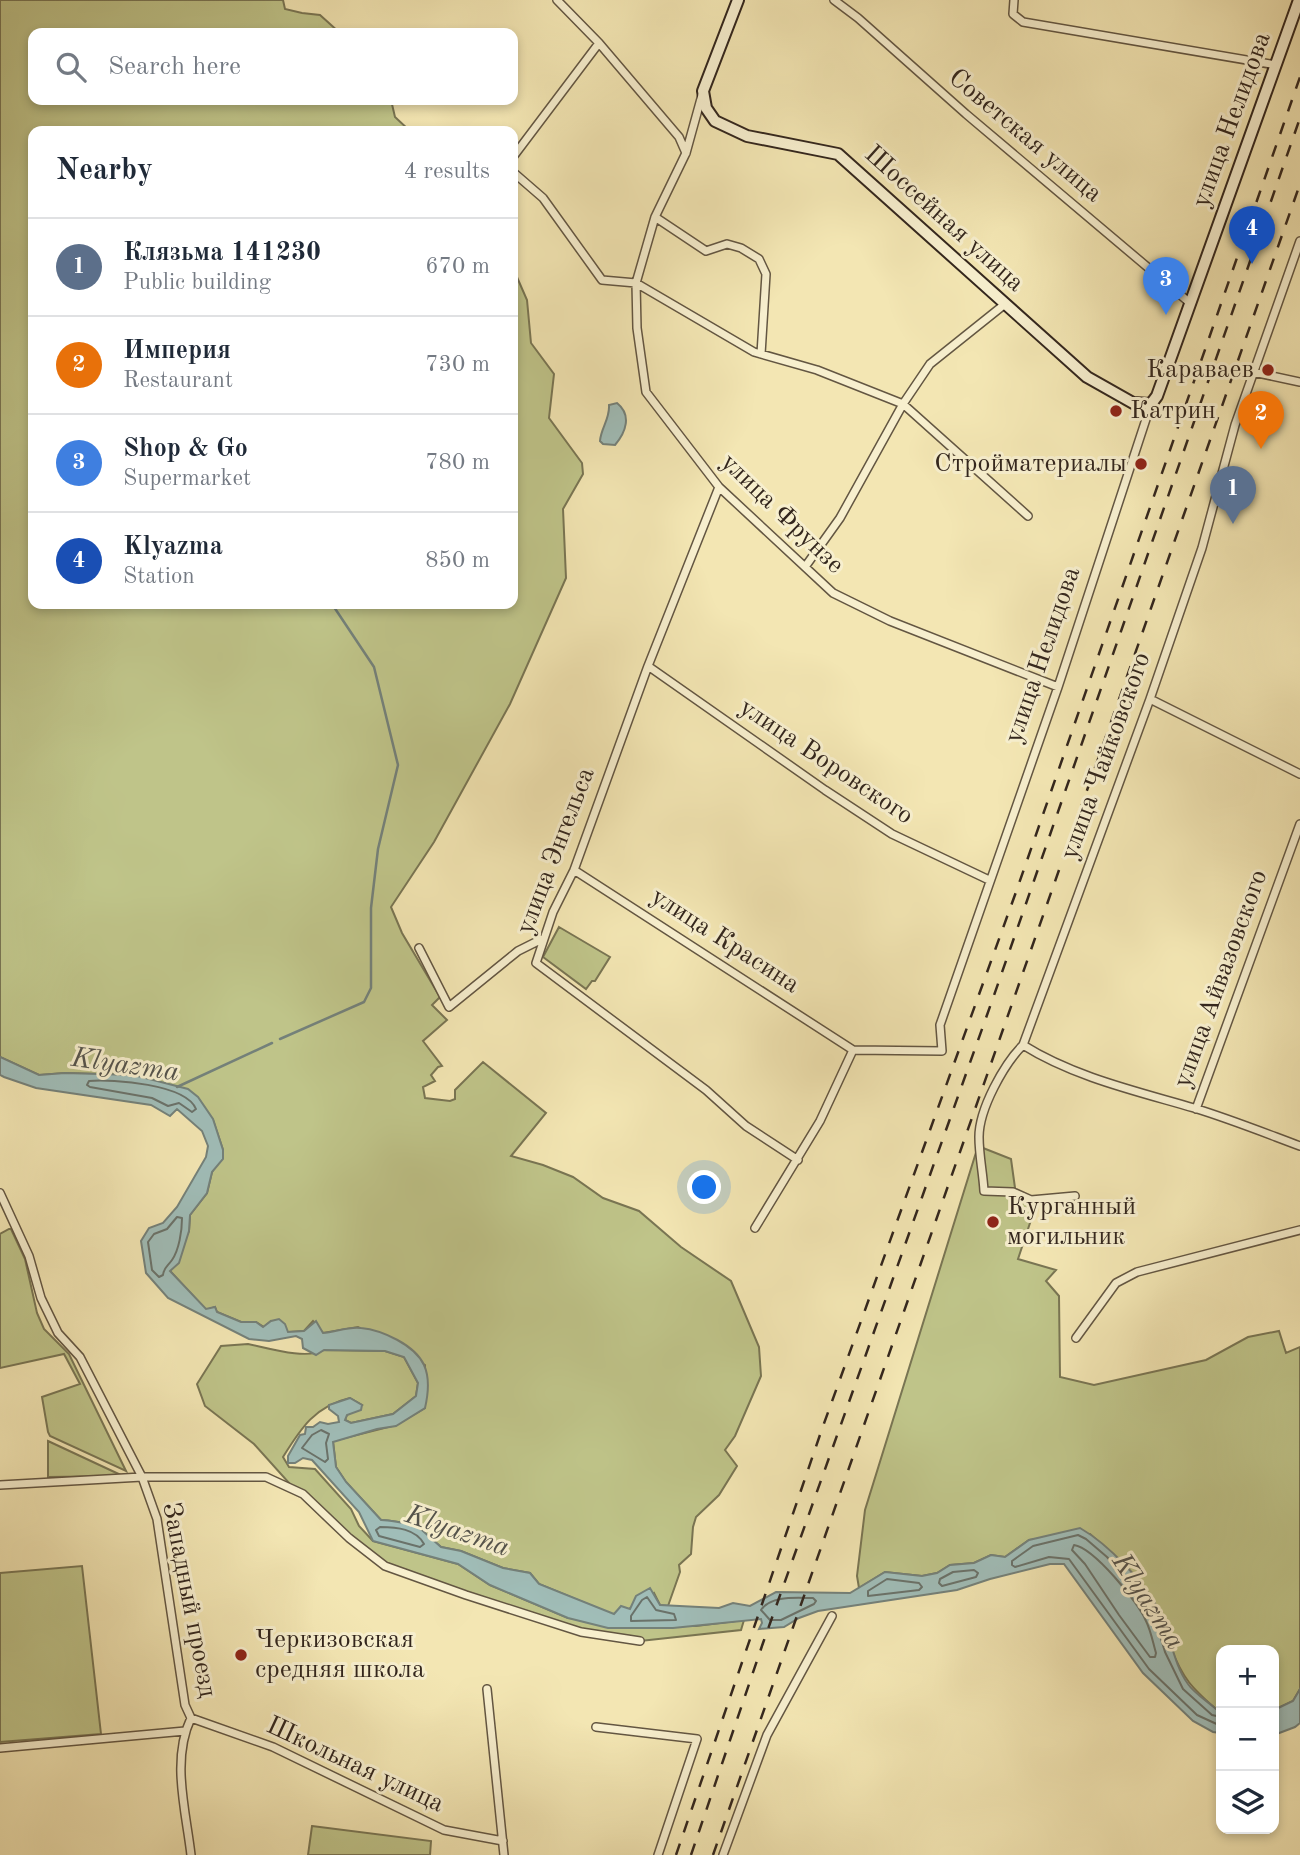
<!DOCTYPE html>
<meta charset="utf-8">
<style>
body{margin:0;font-family:"Old Standard TT",serif;background:#f6f6f7;color:#1f2937}
.controls{position:absolute;right:21px;bottom:21px;display:grid;overflow:hidden;border-radius:14px;box-shadow:0 4px 10px #0003}
.controls button{width:63px;height:63px;display:grid;place-items:center;padding:0;border:0;border-bottom:2px solid #e0e1e3;background:#fff;color:#1f2937;font:35px sans-serif}
.you{position:absolute;left:705px;top:1188px;width:24px;height:24px;margin:-18px;border:5px solid #fff;border-radius:50%;background:#1a73e8;box-shadow:0 0 0 10px #1a73e833}
.badge{display:grid;place-items:center;width:46px;height:46px;border-radius:50%;background:#111827;color:#fff;font-size:23px;font-weight:700}
.pin{position:absolute;translate:-50% -58px;filter:drop-shadow(0 2px 4px #0008)}
.pin::after{content:'';position:absolute;top:37px;width:24px;height:21px;background:inherit;clip-path:polygon(0 0,100% 0,50% 100%)}
.list{margin:0;padding:0;list-style:none}
h2{display:flex;justify-content:space-between;align-items:center;height:91px;margin:0;padding:0 28px;font-size:30px}
h2 small{font-size:23px;font-weight:400;color:#747a83}
.list li{display:grid;grid-template-columns:46px 1fr auto;gap:21px;align-items:center;box-sizing:border-box;height:98px;padding:0 28px;border-top:2px solid #e0e1e3}
.list b{display:block;font-size:26px;white-space:nowrap}
.list p{margin:0;font-size:23px;white-space:nowrap;color:#747a83}
.list em{font-size:23px;font-style:normal;color:#747a83}
.icon{flex:none;width:38px;height:38px;fill:none;stroke:currentColor;stroke-width:2;stroke-linecap:round;stroke-linejoin:round}
.map{position:relative;flex:none;width:1300px;height:1855px;overflow:hidden}
.search{position:absolute;background:#fff;box-shadow:0 4px 10px #0003;left:28px;top:28px;width:490px;height:77px;display:flex;align-items:center;gap:18px;box-sizing:border-box;padding:0 24px;border-radius:14px;color:#747a83;font-size:26px}
.panel{position:absolute;background:#fff;box-shadow:0 4px 10px #0003;left:28px;top:126px;width:490px;height:483px;border-radius:14px}
.map>svg:first-child{display:block}
</style>
<div class="map">
<svg width="1300" height="1855" viewBox="0 0 1300 1855">
<rect width="100%" height="100%" fill="#f3e6b3"/>
<filter id="stains"><feTurbulence type="fractalNoise" baseFrequency=".00286" numOctaves="4"/><feColorMatrix values="0 0 0 0 .2 0 0 0 0 .09 0 0 0 0 .02 0 0 0 .5 -.17"/></filter>
<radialGradient id="worn" r=".72"><stop offset=".6" stop-color="#630" stop-opacity="0"/><stop offset="1" stop-color="#630" stop-opacity=".3"/></radialGradient>
<path fill="#bfc489" stroke="#797553" stroke-width="2" d="M 0,0 L 283,0 L 285,9 L 302,13 L 320,15 L 340,33 L 33,33 L 33,100 L 391,100 L 395,117 L 410,131 L 33,131 L 33,604 L 513,604 L 513,268 L 527,300 L 531,343 L 554,374 L 549,418 L 582,463 L 583,474 L 563,509 L 566,578 L 510,704 L 434,842 L 391,907 L 402,933 L 440,997 L 432,1005 L 447,1020 L 423,1041 L 442,1066 L 438,1067 L 431,1075 L 435,1081 L 423,1087 L 425,1098 L 450,1101 L 455,1099 L 455,1090 L 483,1062 L 546,1113 L 511,1156 L 543,1165 L 573,1177 L 603,1198 L 639,1211 L 681,1247 L 731,1281 L 759,1347 L 761,1376 L 735,1436 L 725,1450 L 737,1466 L 719,1495 L 696,1517 L 693,1527 L 691,1554 L 679,1565 L 680,1572 L 668,1606 L 660,1605 L 654,1593 L 629,1609 L 614,1615 L 539,1584 L 530,1573 L 503,1568 L 461,1551 L 441,1547 L 414,1524 C 403,1524 393,1520 381,1520 L 346,1482 L 336,1467 L 333,1441 L 396,1425 L 425,1408 L 425,1365 L 358,1327 L 323,1333 L 313,1321 L 304,1331 L 288,1332 L 271,1321 L 264,1327 L 256,1322 L 241,1322 L 217,1312 L 215,1307 L 206,1310 L 170,1271 L 189,1231 L 190,1215 L 207,1193 L 212,1172 L 223,1150 L 213,1120 L 134,1075 L 65,1073 L 39,1075 L 0,1057 Z
M 559,927 L 610,957 L 595,981 L 592,981 L 586,989 L 543,957 Z
M 978,1146 L 1011,1159 L 1016,1195 L 1036,1205 L 1018,1259 L 1056,1270 L 1046,1281 L 1059,1296 L 1060,1377 L 1094,1385 L 1206,1360 L 1248,1337 L 1279,1331 L 1286,1353 L 1300,1347 L 1300,1689 L 1293,1701 L 1274,1710 L 1274,1650 L 1221,1650 L 1221,1710 L 1216,1709 C 1192,1688 1183,1679 1171,1648 C 1167,1636 1165,1622 1159,1611 C 1143,1581 1116,1556 1090,1534 L 1029,1540 L 1005,1557 L 991,1555 L 974,1563 L 950,1565 L 937,1573 L 922,1576 L 885,1572 L 859,1588 L 857,1576 L 865,1510 Z
M 9,1229 L 11,1229 L 25,1259 L 37,1313 L 44,1329 L 69,1354 L 126,1471 L 50,1436 L 48,1432 L 42,1397 L 80,1384 L 64,1354 L 0,1368 L 0,1234 Z
M 248,1344 C 268,1348 306,1360 324,1350 L 385,1351 L 404,1357 L 418,1383 L 416,1396 L 393,1414 L 351,1423 L 345,1420 L 347,1415 L 362,1405 L 350,1398 C 315,1406 301,1428 283,1457 L 289,1467 L 315,1469 L 351,1509 L 359,1526 L 373,1541 L 458,1564 L 490,1585 L 568,1618 L 696,1626 L 744,1620 L 741,1630 L 640,1641 L 581,1632 L 385,1566 L 307,1503 L 254,1444 L 205,1406 L 197,1384 L 221,1346 Z
M 48,1441 L 123,1476 L 48,1477 Z
M 82,1566 L 101,1734 L 0,1742 L 0,1573 Z
M 312,1826 L 431,1841 L 430,1855 L 308,1855 Z"/>
<path fill="#a0bdb8" stroke="#74817a" stroke-width="2" d="M 617,403 C 632,415 626,432 615,445 L 603,444 L 600,441 C 601,428 610,419 609,405 Z
M 0,1057 L 39,1075 L 65,1073 L 134,1075 L 188,1089 L 198,1097 L 213,1119 L 223,1150 L 223,1159 L 212,1172 L 207,1193 L 190,1215 L 189,1231 L 179,1263 L 170,1271 L 206,1309 L 215,1307 L 217,1312 L 241,1322 L 256,1322 L 263,1327 L 271,1321 L 279,1319 L 285,1324 L 288,1332 L 304,1331 L 316,1321 L 323,1333 C 335,1332 350,1326 361,1328 C 382,1330 415,1345 424,1365 C 430,1378 428,1395 425,1408 L 396,1426 L 377,1429 L 333,1442 L 336,1467 L 346,1482 L 381,1520 C 393,1520 403,1524 414,1523 L 441,1547 L 461,1551 L 503,1568 L 530,1573 L 539,1584 L 614,1614 L 621,1606 L 630,1609 L 636,1596 L 650,1588 L 660,1605 L 719,1608 L 733,1603 L 750,1606 L 776,1592 L 850,1593 L 885,1572 L 922,1576 L 937,1573 L 950,1565 L 974,1563 L 991,1555 L 1005,1557 L 1029,1540 L 1080,1528 C 1108,1544 1146,1583 1160,1613 C 1171,1636 1173,1663 1188,1684 C 1194,1693 1207,1701 1216,1709 L 1221,1710 L 1221,1733 L 1213,1732 L 1193,1721 L 1143,1673 L 1064,1564 L 1050,1564 L 990,1579 L 957,1590 L 818,1611 L 799,1618 L 784,1627 L 759,1629 L 762,1623 L 761,1619 L 673,1628 L 608,1628 L 568,1618 L 490,1585 L 458,1564 L 373,1541 L 359,1512 L 312,1460 L 303,1458 L 295,1463 L 288,1463 L 288,1456 L 300,1435 L 305,1434 L 306,1427 L 313,1427 L 320,1422 L 328,1424 L 339,1422 L 338,1416 L 329,1409 L 329,1405 L 350,1398 L 362,1405 L 361,1410 L 347,1415 L 345,1420 L 351,1423 L 393,1414 L 416,1396 L 418,1383 L 404,1357 L 385,1351 L 324,1350 L 316,1355 L 303,1348 L 302,1339 L 296,1336 L 269,1341 L 249,1339 L 168,1298 L 146,1273 L 141,1241 L 149,1228 L 163,1223 L 177,1207 L 206,1157 L 208,1146 L 202,1131 L 177,1109 L 170,1116 L 151,1105 L 36,1088 L 4,1077 L 0,1075 Z
M 1300,1689 L 1300,1723 L 1295,1727 L 1274,1735 L 1274,1710 L 1293,1701 Z"/>
<g fill="none" stroke-linecap="round" stroke-linejoin="round">
<path stroke="#6a726a" stroke-width="2" d="M 89,1081 C 113,1079 186,1084 196,1109 L 192,1112 L 179,1103 L 168,1106 L 152,1098 L 90,1087 L 87,1085 Z
M 177,1217 L 182,1218 C 182,1231 179,1250 172,1260 C 167,1267 164,1267 163,1275 L 159,1277 L 152,1270 L 148,1242 L 154,1234 L 167,1229 Z
M 321,1430 L 329,1434 L 326,1443 L 328,1459 L 325,1462 L 302,1448 L 312,1435 Z
M 380,1527 C 397,1527 416,1529 424,1544 L 420,1547 L 379,1536 L 376,1530 Z
M 1074,1545 C 1094,1548 1138,1602 1146,1621 C 1151,1631 1153,1643 1156,1653 L 1155,1657 L 1150,1657 L 1119,1615 L 1085,1564 L 1072,1550 Z
M 974,1570 L 978,1573 L 976,1577 L 942,1586 L 939,1583 L 940,1579 L 953,1572 Z
M 887,1579 L 919,1583 L 922,1587 L 919,1590 L 868,1596 L 868,1591 Z
M 647,1597 L 656,1610 L 674,1614 L 676,1620 L 631,1621 L 631,1616 L 642,1600 Z
M 813,1598 L 816,1601 L 814,1604 L 781,1620 L 770,1620 L 761,1610 C 771,1595 796,1598 813,1598 Z
M 1221,1717 L 1212,1715 L 1183,1689 L 1165,1652 L 1154,1615 L 1132,1585 L 1107,1557 L 1086,1539 L 1078,1535 L 1033,1546 L 1012,1561 L 1012,1565 L 1015,1567 L 1049,1557 L 1069,1559 L 1149,1669 L 1197,1715 L 1221,1726"/>
<path stroke="#74817a" stroke-width="2.5" d="M 280,1039 L 364,1002 L 371,988 L 371,908 L 378,849 L 398,765 L 374,667 L 332,604
M 177,1087 L 272,1043"/>
<g stroke="#635642" stroke-width="10">
<path id="minor" d="M 557,0 L 599,43 L 679,137 L 686,153
M 834,0 L 858,18 L 966,114 L 1190,303
M 1014,0 L 1013,14 L 1023,22 L 1276,65
M 702,95 L 686,153 L 655,217 L 636,283 L 637,328 L 646,392 L 719,487 L 833,593 L 890,621 L 1058,687
M 513,157 L 599,43
M 513,172 L 543,198 L 602,280 L 636,283 L 754,352 L 817,370 L 903,404 L 1028,516
M 655,217 L 706,251 L 727,244 L 741,248 L 759,259 L 766,274 L 761,354
M 1253,372 L 1300,382
M 719,487 L 648,666 L 574,870 L 553,912 L 536,963 L 706,1090 L 746,1126 L 798,1160
M 805,567 L 840,518 L 903,404 L 930,364 L 1005,304
M 648,666 L 825,790 L 892,834 L 989,880
M 1150,699 L 1300,774
M 574,870 L 853,1050
M 419,948 L 449,1007 L 518,951 L 544,938
M 1023,1045 C 1074,1077 1136,1091 1194,1108 C 1230,1119 1265,1133 1300,1146
M 1196,1109 L 1300,824
M 0,1193 L 29,1256 L 41,1298 L 58,1333 L 80,1357 L 142,1477 L 157,1519 L 185,1705 L 191,1718 C 171,1760 186,1811 191,1855
M 1075,1196 L 1031,1200 L 1013,1192 L 984,1191 C 983,1173 979,1155 979,1137 C 979,1109 1004,1064 1023,1045 L 1150,699 L 1202,548 L 1235,425 L 1300,241
M 755,1228 L 820,1121 L 853,1050 L 942,1051 L 940,1025 L 1058,687 L 1151,404
M 1076,1338 L 1116,1283 L 1137,1272 L 1300,1230
M 0,1485 L 142,1477 L 266,1477 L 303,1494 L 349,1538 L 385,1566 L 466,1595 L 581,1632 L 640,1641
M 487,1689 L 504,1855
M 191,1718 L 273,1747 L 444,1830 L 503,1841
M 596,1727 L 697,1739 L 658,1855
M 0,1748 L 185,1731
M 723,1855 L 767,1735 L 832,1616"/>
</g>
<g stroke="#33261d" stroke-width="14">
<path id="secondary" d="M 738,0 L 703,91 L 706,108 L 715,121 L 747,136 L 838,154 L 1087,377 L 1133,403 L 1151,404 L 1157,396 L 1299,0"/>
</g>
<use href="#minor" stroke="#f7efce" stroke-width="7"/>
<use href="#secondary" stroke="#f7efce" stroke-width="10"/>
<path stroke="#33261d" stroke-width="2.5" stroke-dasharray="12 12" stroke-linecap="butt" d="M 676,1855 L 822,1429 L 1016,892 L 1300,77
M 691,1855 L 763,1643 L 992,1001 L 1300,118
M 713,1855 L 1300,184"/>
</g>
<g fill="#8f2418" stroke="#f7efce" stroke-width="2.5">
<circle cx="1268" cy="370" r="7"/>
<circle cx="1116" cy="411" r="7"/>
<circle cx="1141" cy="464" r="7"/>
<circle cx="993" cy="1222" r="7"/>
<circle cx="241" cy="1655" r="7"/>
</g>
<g text-anchor="middle" dominant-baseline="central" stroke-width="6" stroke-linejoin="round" paint-order="stroke">
<g font-size="26" fill="#33261d" stroke="#f7efce">
<text transform="translate(1232 120) rotate(-70)">улица Нелидова</text>
<text transform="translate(1025 136) rotate(40)">Советская улица</text>
<text transform="translate(944 219) rotate(42)">Шоссейная улица</text>
<text transform="translate(782 514) rotate(44)">улица Фрунзе</text>
<text transform="translate(1043 655) rotate(-71)">улица Нелидова</text>
<text transform="translate(1106 756) rotate(-70)">улица Чайковского</text>
<text transform="translate(826 762) rotate(34)">улица Воровского</text>
<text transform="translate(556 851) rotate(-69)">улица Энгельса</text>
<text transform="translate(725 941) rotate(33)">улица Красина</text>
<text transform="translate(1221 979) rotate(-70)">улица Айвазовского</text>
<text transform="translate(189 1600) rotate(79)">Западный проезд</text>
<text transform="translate(355 1765) rotate(25)">Школьная улица</text>
</g>
<g font-size="26" fill="#33261d" stroke="#f7efce" text-anchor="start">
<text x="1254" y="370" text-anchor="end">Караваев</text>
<text x="1130" y="411">Катрин</text>
<text x="1127" y="464" text-anchor="end">Стройматериалы</text>
<text x="1007" y="1207">Курганный<tspan x="1007" dy="30">могильник</tspan></text>
<text x="255" y="1640">Черкизовская<tspan x="255" dy="30">средняя школа</tspan></text>
</g>
<g font-size="28" font-style="italic" fill="#54534c" stroke="#f7efce">
<text transform="translate(125 1066) rotate(8)">Klyazma</text>
<text transform="translate(457 1532) rotate(19)">Klyazma</text>
<text transform="translate(1147 1602) rotate(57)">Klyazma</text>
</g>
</g>
<rect width="100%" height="100%" filter="url(#stains)"/>
<rect width="100%" height="100%" fill="url(#worn)"/>
</svg>
<div class="controls">
<button>+</button>
<button>−</button>
<button><svg class="icon" aria-label="layers" viewBox="0 0 24 24"><path d="M12 4l9 5-9 5-9-5zM3 14l9 5 9-5"/></svg></button>
</div>
<div class="you"></div>
<div class="pin badge" style="left:1233px;top:524px;background:#5c6f8a">1</div>
<div class="pin badge" style="left:1261px;top:449px;background:#e8710a">2</div>
<div class="pin badge" style="left:1166px;top:315px;background:#3f7fe0">3</div>
<div class="pin badge" style="left:1252px;top:264px;background:#1a4fb4">4</div>
<div class="search"><svg class="icon" aria-label="search" viewBox="0 0 24 24"><circle cx="10" cy="10" r="6"/><path d="M15 15l6 6"/></svg>Search here</div>
<section class="panel">
<h2>Nearby<small>4 results</small></h2>
<ul class="list">
<li><span class="badge" style="background:#5c6f8a">1</span><div><b>Клязьма 141230</b><p>Public building</p></div><em>670 m</em></li>
<li><span class="badge" style="background:#e8710a">2</span><div><b>Империя</b><p>Restaurant</p></div><em>730 m</em></li>
<li><span class="badge" style="background:#3f7fe0">3</span><div><b>Shop &amp; Go</b><p>Supermarket</p></div><em>780 m</em></li>
<li><span class="badge" style="background:#1a4fb4">4</span><div><b>Klyazma</b><p>Station</p></div><em>850 m</em></li>
</ul>
</section>
</div>
